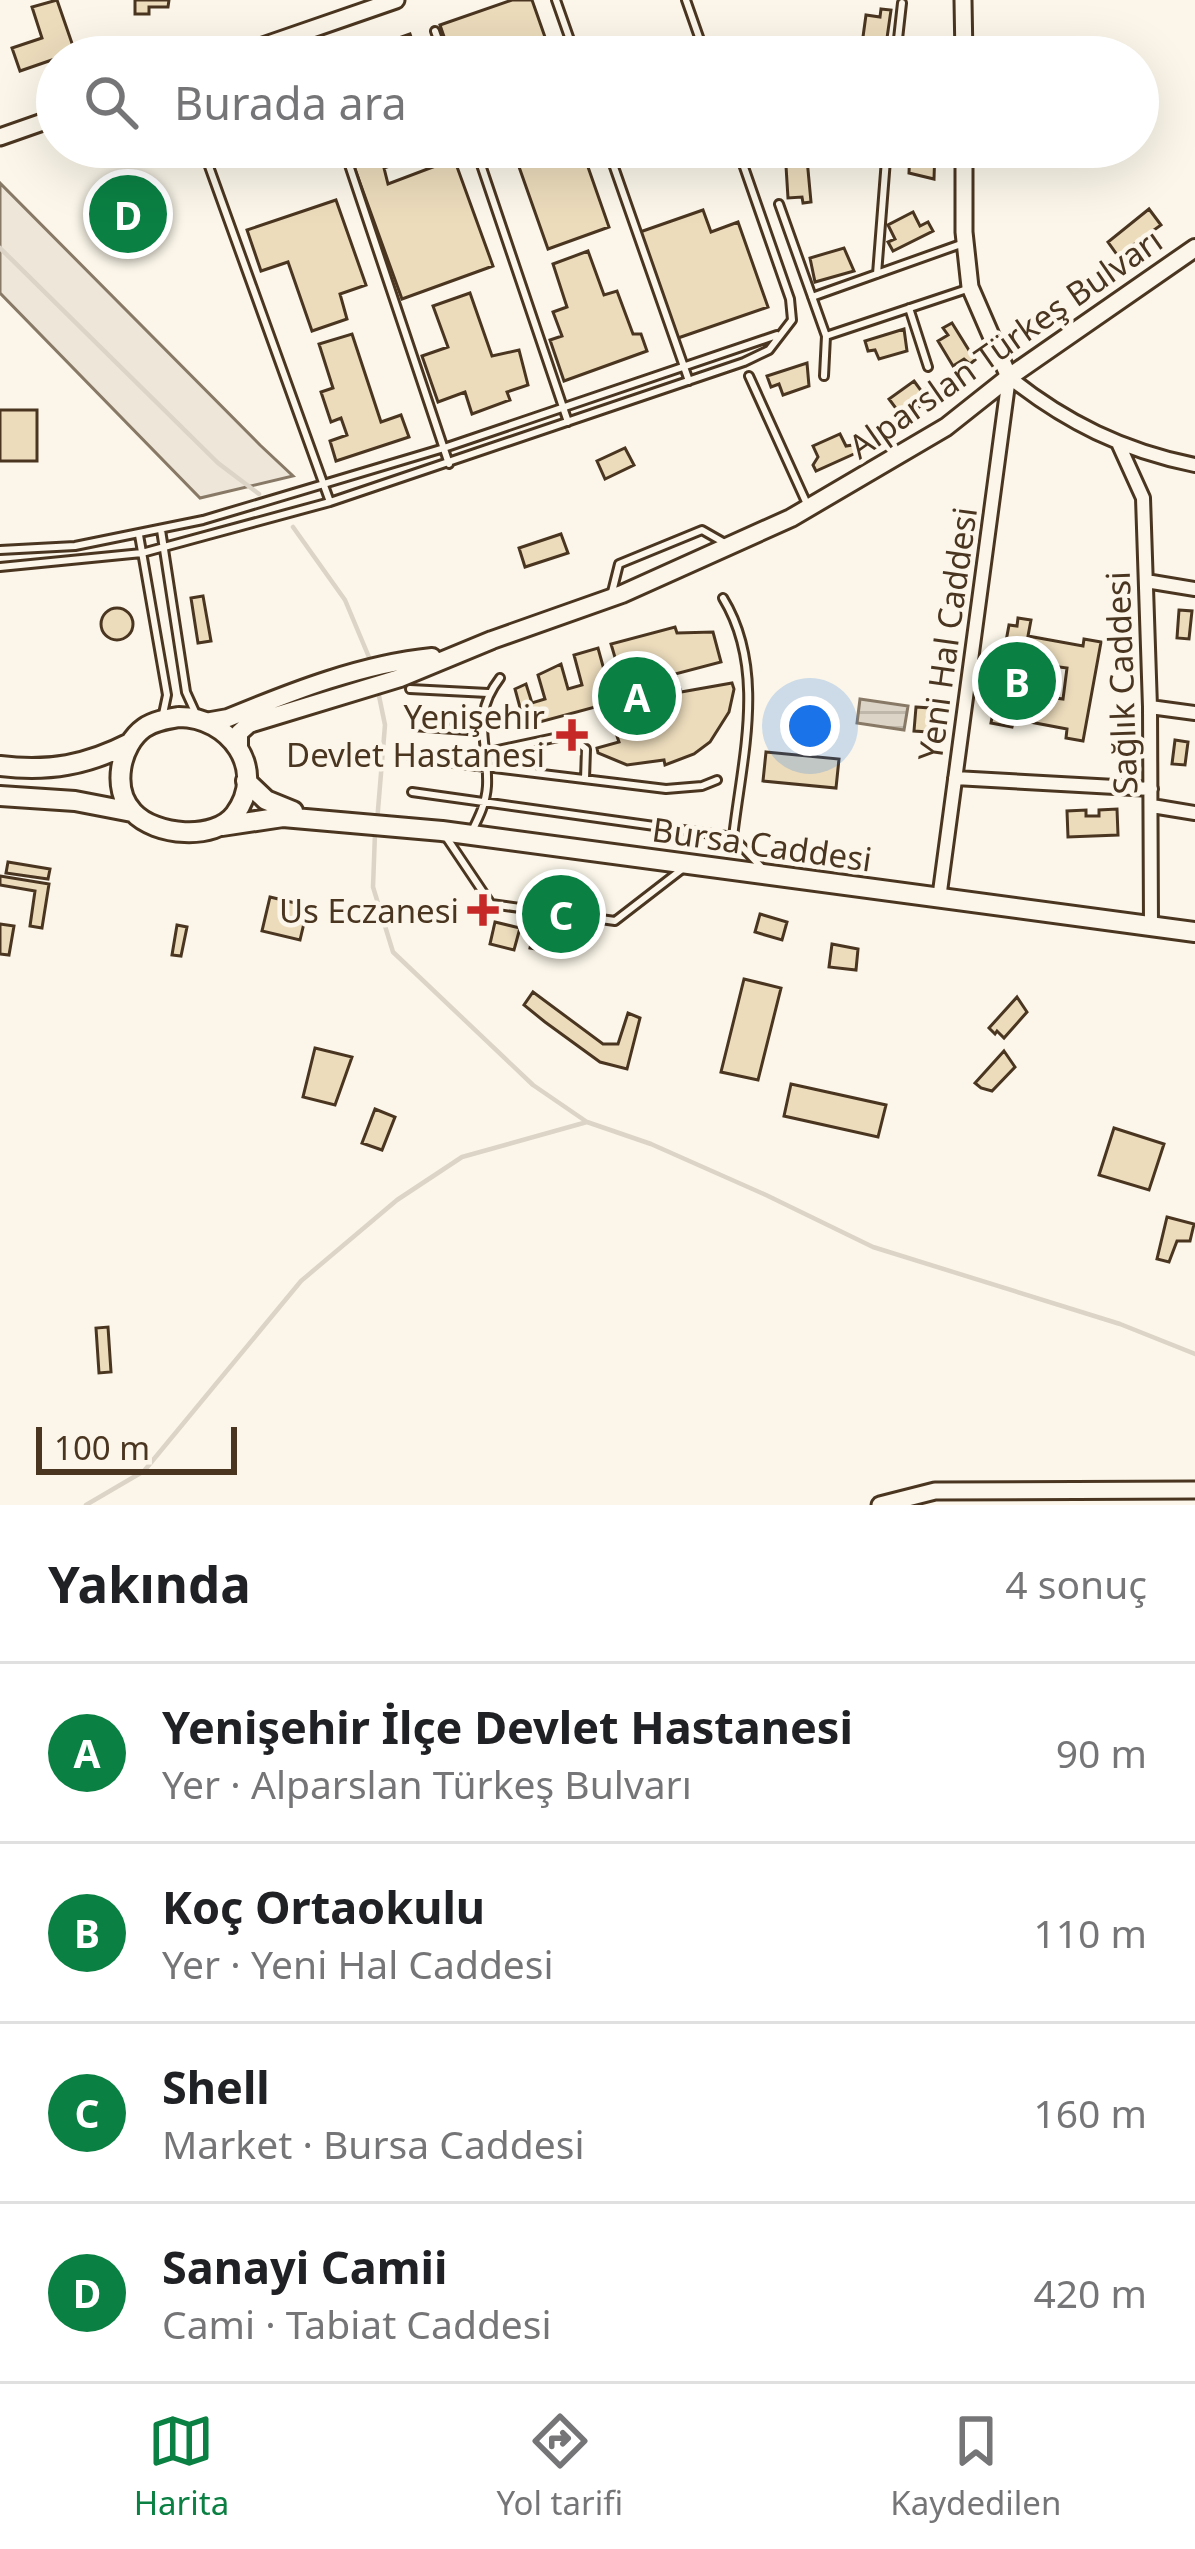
<!DOCTYPE html>
<html lang="tr">
<meta charset="utf-8">
<style>
body{margin:0;font-family:"Noto Sans",sans-serif;background:#f6f6f6;color:#202124}
.scale{position:absolute;left:36px;bottom:30px;width:201px;box-sizing:border-box;padding-left:12px;border:6px solid #4a3520;border-top:0;font-size:33px;line-height:42px;white-space:nowrap;color:#4a3520;-webkit-text-stroke:9px #fbf6e9;paint-order:stroke}
.you{position:absolute;left:810px;top:726px;width:42px;height:42px;margin:-30px;border:9px solid #fff;border-radius:50%;background:#1a73e8;box-shadow:0 0 0 18px #1a73e833}
.badge{display:grid;place-items:center;width:78px;height:78px;border-radius:50%;background:#0b8043;color:#fff;font-size:39px;font-weight:700}
.pin{position:absolute;translate:-50% -50%;border:6px solid #fff;box-shadow:0 3px 12px #0006}
.list{margin:0;padding:0;list-style:none}
h2{display:flex;justify-content:space-between;align-items:center;height:156px;margin:0;padding:0 48px;font-size:51px}
h2 small{font-size:39px;font-weight:400;color:#757577}
.list li{display:grid;grid-template-columns:78px 1fr auto;gap:36px;align-items:center;box-sizing:border-box;height:180px;padding:0 48px;border-top:3px solid #e0e0e0}
.list b{display:block;font-size:45px;white-space:nowrap}
.list p{margin:0;font-size:39px;white-space:nowrap;color:#757577}
.list em{font-size:39px;font-style:normal;color:#757577}
.icon{flex:none;width:66px;height:66px;fill:none;stroke:currentColor;stroke-width:2;stroke-linecap:round;stroke-linejoin:round}
.map{position:relative;flex:none;width:1195px;height:1505px;overflow:hidden}
.search{position:absolute;background:#fff;box-shadow:0 12px 48px #0002;left:36px;right:36px;top:36px;height:132px;display:flex;align-items:center;gap:30px;box-sizing:border-box;padding:0 42px;border-radius:66px;color:#757577;font-size:45px}
.sheet{height:876px;background:#fff}
nav{display:flex;justify-content:space-around;align-items:center;box-sizing:border-box;height:168px;border-top:3px solid #e0e0e0;background:#fff;font-size:33px;color:#757577}
nav a{display:grid;justify-items:center;gap:6px}
nav .on{color:#0b8043}
.map>svg:first-child{display:block}
</style>
<div class="map">
<svg width="1195" height="1505" viewBox="0 0 1195 1505">
<defs>
<pattern id="water-rules" width="6" height="5" patternUnits="userSpaceOnUse" patternTransform="scale(3)"><rect width="6" height="5" fill="#dcd4c6"/><path d="M0 2.5h6" fill="none" stroke="#beb7aa"/></pattern>
</defs>
<rect width="100%" height="100%" fill="#fbf6e9"/>
<path fill="#ede6d9" stroke="#887966" stroke-width="3" d="M 0,183 L 260,445 L 293,476 L 200,498 L 0,293 Z"/>
<path fill="url(#water-rules)" stroke="#887966" stroke-width="3" d="M 860,699 L 908,706 L 904,730 L 857,723 Z"/>
<g fill="none" stroke-linecap="round" stroke-linejoin="round">
<path stroke="#dcd4c6" stroke-width="4.5" d="M 0,248 L 218,463 L 259,494
M 293,527 L 345,600 L 371,662
M 377,822 L 385,725 L 378,691
M 375,833 L 373,887 L 393,952 L 533,1085 L 587,1122 L 651,1144 L 766,1195 L 873,1247 L 1120,1324 L 1195,1354
M 86,1505 L 144,1471 L 301,1281 L 397,1200 L 462,1157 L 587,1122"/>
</g>
<path fill="#ecdcbc" stroke="#4a3520" stroke-width="3" fill-rule="evenodd" d="M 57,0 L 75,52 L 20,71 L 12,48 L 42,38 L 32,7 Z
M 135,0 L 169,0 L 168,7 L 149,7 L 149,14 L 135,14 Z
M 512,0 L 532,0 L 552,57 L 451,57 L 440,25 Z
M 881,9 L 891,10 L 885,52 L 862,44 L 866,15 L 880,17 Z
M 410,34 L 418,57 L 345,57 Z
M 347,147 L 442,147 L 384,168 L 388,184 L 438,165 L 456,164 L 493,266 L 402,299 Z
M 512,147 L 581,147 L 609,227 L 548,249 Z
M 910,147 L 935,147 L 934,179 L 909,173 Z
M 807,159 L 811,202 L 803,203 L 802,197 L 788,198 L 786,166 Z
M 128,188 L 152,225 L 128,240 L 105,203 Z
M 336,200 L 366,285 L 340,294 L 347,319 L 312,331 L 288,262 L 261,271 L 247,230 Z
M 1149,209 L 1161,225 L 1118,256 L 1108,242 Z
M 703,210 L 711,232 L 738,222 L 768,307 L 678,338 L 640,232 Z
M 913,212 L 920,226 L 928,222 L 933,231 L 893,251 L 888,242 L 895,239 L 888,225 Z
M 844,248 L 854,271 L 815,282 L 810,258 Z
M 588,251 L 604,295 L 617,291 L 633,334 L 641,334 L 647,351 L 564,381 L 550,340 L 562,336 L 553,312 L 567,307 L 553,264 Z
M 470,293 L 492,356 L 519,350 L 528,385 L 507,392 L 510,400 L 472,414 L 465,392 L 438,402 L 422,356 L 448,347 L 433,306 Z
M 952,323 L 975,360 L 970,364 L 964,359 L 953,366 L 938,341 L 948,335 L 943,328 Z
M 904,329 L 907,351 L 879,359 L 875,350 L 868,351 L 865,341 Z
M 352,334 L 381,422 L 401,415 L 409,437 L 336,461 L 330,441 L 347,435 L 341,418 L 331,422 L 321,392 L 333,388 L 319,344 Z
M 807,363 L 809,386 L 783,395 L 779,384 L 771,387 L 767,376 Z
M 914,381 L 922,392 L 928,388 L 934,396 L 899,422 L 893,414 L 898,411 L 889,399 Z
M 0,410 L 37,410 L 37,461 L 0,461 Z
M 840,434 L 846,446 L 853,445 L 856,453 L 816,471 L 813,465 L 818,457 L 813,446 Z
M 625,448 L 634,465 L 605,479 L 597,461 Z
M 561,534 L 568,553 L 525,567 L 519,548 Z
M 203,596 L 211,641 L 198,643 L 191,598 Z
M101 624a16 16 0 1 1 32 0a16 16 0 1 1-32 0Z
M 1179,610 L 1192,611 L 1189,639 L 1177,638 Z
M 1018,618 L 1031,620 L 1028,636 L 1083,646 L 1084,639 L 1101,642 L 1083,741 L 1066,738 L 1067,729 L 1014,719 L 1012,727 L 991,723 L 1009,625 L 1017,626 ZM 1037,664 L 1067,668 L 1063,699 L 1033,695 Z
M 675,627 L 677,633 L 713,632 L 721,662 L 675,674 L 681,692 L 732,683 L 734,689 L 729,712 L 710,742 L 694,754 L 665,765 L 664,760 L 627,765 L 598,753 L 597,748 L 619,742 L 606,704 L 525,726 L 515,689 L 526,684 L 532,703 L 545,699 L 538,675 L 561,664 L 568,689 L 582,685 L 574,655 L 598,648 L 606,677 L 620,674 L 611,644 Z
M 916,707 L 930,708 L 928,732 L 914,731 Z
M 1175,740 L 1188,742 L 1185,765 L 1172,764 Z
M 766,752 L 839,759 L 836,788 L 763,781 Z
M 1117,809 L 1118,835 L 1068,837 L 1067,811 L 1086,810 L 1086,816 L 1099,816 L 1099,810 Z
M 8,862 L 50,869 L 48,879 L 6,873 Z
M 0,876 L 49,884 L 42,928 L 30,926 L 35,891 L 0,885 Z
M 270,897 L 308,906 L 300,940 L 262,931 Z
M 760,914 L 787,922 L 782,940 L 755,932 Z
M 495,922 L 520,928 L 514,950 L 490,944 Z
M 0,924 L 14,926 L 9,955 L 0,954 Z
M 177,925 L 187,927 L 181,956 L 172,955 Z
M 533,931 L 574,939 L 571,955 L 530,948 Z
M 832,944 L 858,949 L 856,970 L 829,967 Z
M 744,979 L 781,988 L 758,1080 L 721,1072 Z
M 533,992 L 603,1044 L 618,1044 L 628,1013 L 640,1018 L 627,1069 L 600,1062 L 545,1022 L 524,1005 Z
M 1017,997 L 1027,1012 L 1004,1038 L 997,1031 L 995,1034 L 989,1028 Z
M 315,1048 L 352,1057 L 335,1105 L 303,1097 Z
M 1004,1051 L 1015,1067 L 992,1091 L 981,1088 L 975,1083 Z
M 791,1084 L 886,1105 L 878,1137 L 784,1116 Z
M 375,1109 L 395,1117 L 382,1150 L 362,1143 Z
M 1114,1128 L 1164,1144 L 1149,1190 L 1099,1175 Z
M 1167,1217 L 1194,1224 L 1190,1241 L 1177,1241 L 1169,1262 L 1157,1259 Z
M 108,1327 L 111,1372 L 99,1373 L 96,1328 Z"/>
<g fill="none" stroke-linecap="round" stroke-linejoin="round">
<g stroke="#4a3520" stroke-width="12">
<path id="service" d="M 556,0 L 576,57
M 686,0 L 706,57
M 435,31 L 444,57
M 896,57 L 902,3
M 202,147 L 330,502
M 343,147 L 449,464
M 475,147 L 568,422
M 607,147 L 689,381
M 779,204 L 826,336 L 967,289
M 877,274 L 887,147
M 812,297 L 961,244
M 909,308 L 928,367
M 749,376 L 807,504
M 824,376 L 826,336
M 161,530 L 186,692 L 196,714
M 139,535 L 167,695 L 163,714
M 0,550 L 75,546 L 203,520 L 444,448 L 777,335
M 0,567 L 142,553 L 330,502 L 744,362 L 769,350 L 792,320 L 790,299 L 737,147
M 612,592 L 619,564 L 702,530 L 723,542
M 723,598 C 767,670 742,758 733,837
M 410,689 L 488,693
M 413,726 L 481,731
M 484,753 L 568,735 L 586,749 L 585,779
M 412,758 L 666,789 L 702,786 L 717,780
M 412,792 L 733,837 L 762,868
M 472,831 C 479,817 486,803 487,786 C 489,742 470,717 500,678
M 444,834 L 491,904 L 615,921 L 681,870"/>
</g>
<g stroke="#4a3520" stroke-width="18">
<path id="minor" d="M 1009,377 C 1065,422 1124,451 1195,465
M 1119,445 L 1143,498 L 1150,707 L 1151,925
M 1146,581 L 1195,589
M 1150,707 L 1195,713
M 955,778 L 1151,789
M 1152,806 L 1195,813
M 939,899 L 1009,377"/>
</g>
<g stroke="#4a3520" stroke-width="21">
<path id="tertiary" d="M 963,0 L 964,57
M 231,57 L 396,0
M 0,137 L 57,117
M 964,147 L 964,232 L 970,287 L 1009,377
M 880,1505 L 935,1491 L 1195,1490"/>
</g>
<g stroke="#4a3520" stroke-width="22">
<path id="secondary" d="M 211,721 L 228,718 C 293,691 362,664 432,657
M 239,747 L 239,733 L 249,724 L 400,678 L 492,640 L 622,594 L 791,518 L 946,427 L 1009,377 L 1195,248"/>
</g>
<g stroke="#4a3520" stroke-width="24">
<path id="primary" d="M 179,717 C 229,717 268,769 235,814 C 215,841 155,836 133,812 C 111,789 120,745 144,728 C 154,721 167,719 179,717 Z
M 0,766 C 49,772 87,765 130,743
M 246,781 L 266,800 L 293,811
M 0,796 L 75,801 L 132,812
M 222,826 L 283,817 L 442,831 L 1195,932"/>
</g>
<use href="#service" stroke="#fbf6e9" stroke-width="6"/>
<use href="#minor" stroke="#fbf6e9" stroke-width="12"/>
<use href="#tertiary" stroke="#fbf6e9" stroke-width="15"/>
<use href="#secondary" stroke="#fbf6e9" stroke-width="16"/>
<use href="#primary" stroke="#fbf6e9" stroke-width="18"/>
</g>
<g fill="#c62828" stroke="#fbf6e9" stroke-width="4.5">
<path d="M566 717h12v12h12v12h-12v12h-12v-12h-12v-12h12z"/>
<path d="M477 892h12v12h12v12h-12v12h-12v-12h-12v-12h12z"/>
</g>
<g text-anchor="middle" dominant-baseline="central" stroke-width="9" stroke-linejoin="round" paint-order="stroke">
<g font-size="33" fill="#4a3520" stroke="#fbf6e9">
<text transform="translate(1005 343) rotate(-35)">Alparslan Türkeş Bulvarı</text>
<text transform="translate(947 634) rotate(-82)">Yeni Hal Caddesi</text>
<text transform="translate(1121 683) rotate(-92)">Sağlık Caddesi</text>
<text transform="translate(762 844) rotate(8)">Bursa Caddesi</text>
</g>
<g font-size="33" fill="#4a3520" stroke="#fbf6e9" text-anchor="end">
<text x="545" y="716">Yenişehir<tspan x="545" dy="38">Devlet Hastanesi</tspan></text>
<text x="459" y="910">Us Eczanesi</text>
</g>
</g>
</svg>
<div class="scale">100 m</div>
<div class="you"></div>
<div class="pin badge" style="left:637px;top:696px">A</div>
<div class="pin badge" style="left:1017px;top:681px">B</div>
<div class="pin badge" style="left:561px;top:914px">C</div>
<div class="pin badge" style="left:128px;top:214px">D</div>
<div class="search"><svg class="icon" aria-label="search" viewBox="0 0 24 24"><circle cx="10" cy="10" r="6"/><path d="M15 15l6 6"/></svg>Burada ara</div>
</div>
<section class="sheet">
<h2>Yakında<small>4 sonuç</small></h2>
<ul class="list">
<li><span class="badge">A</span><div><b>Yenişehir İlçe Devlet Hastanesi</b><p>Yer · Alparslan Türkeş Bulvarı</p></div><em>90 m</em></li>
<li><span class="badge">B</span><div><b>Koç Ortaokulu</b><p>Yer · Yeni Hal Caddesi</p></div><em>110 m</em></li>
<li><span class="badge">C</span><div><b>Shell</b><p>Market · Bursa Caddesi</p></div><em>160 m</em></li>
<li><span class="badge">D</span><div><b>Sanayi Camii</b><p>Cami · Tabiat Caddesi</p></div><em>420 m</em></li>
</ul>
</section>
<nav>
<a class="on"><svg class="icon" aria-label="map" viewBox="0 0 24 24"><path d="M3 6l6-2 6 2 6-2v14l-6 2-6-2-6 2zM9 4v14M15 6v14"/></svg>Harita</a>
<a><svg class="icon" aria-label="directions" viewBox="0 0 24 24"><path d="M12 3l9 9-9 9-9-9zM9 14v-3h6M13 9l2 2-2 2"/></svg>Yol tarifi</a>
<a><svg class="icon" aria-label="saved" viewBox="0 0 24 24"><path d="M7 4h10v16l-5-4-5 4z"/></svg>Kaydedilen</a>
</nav>
